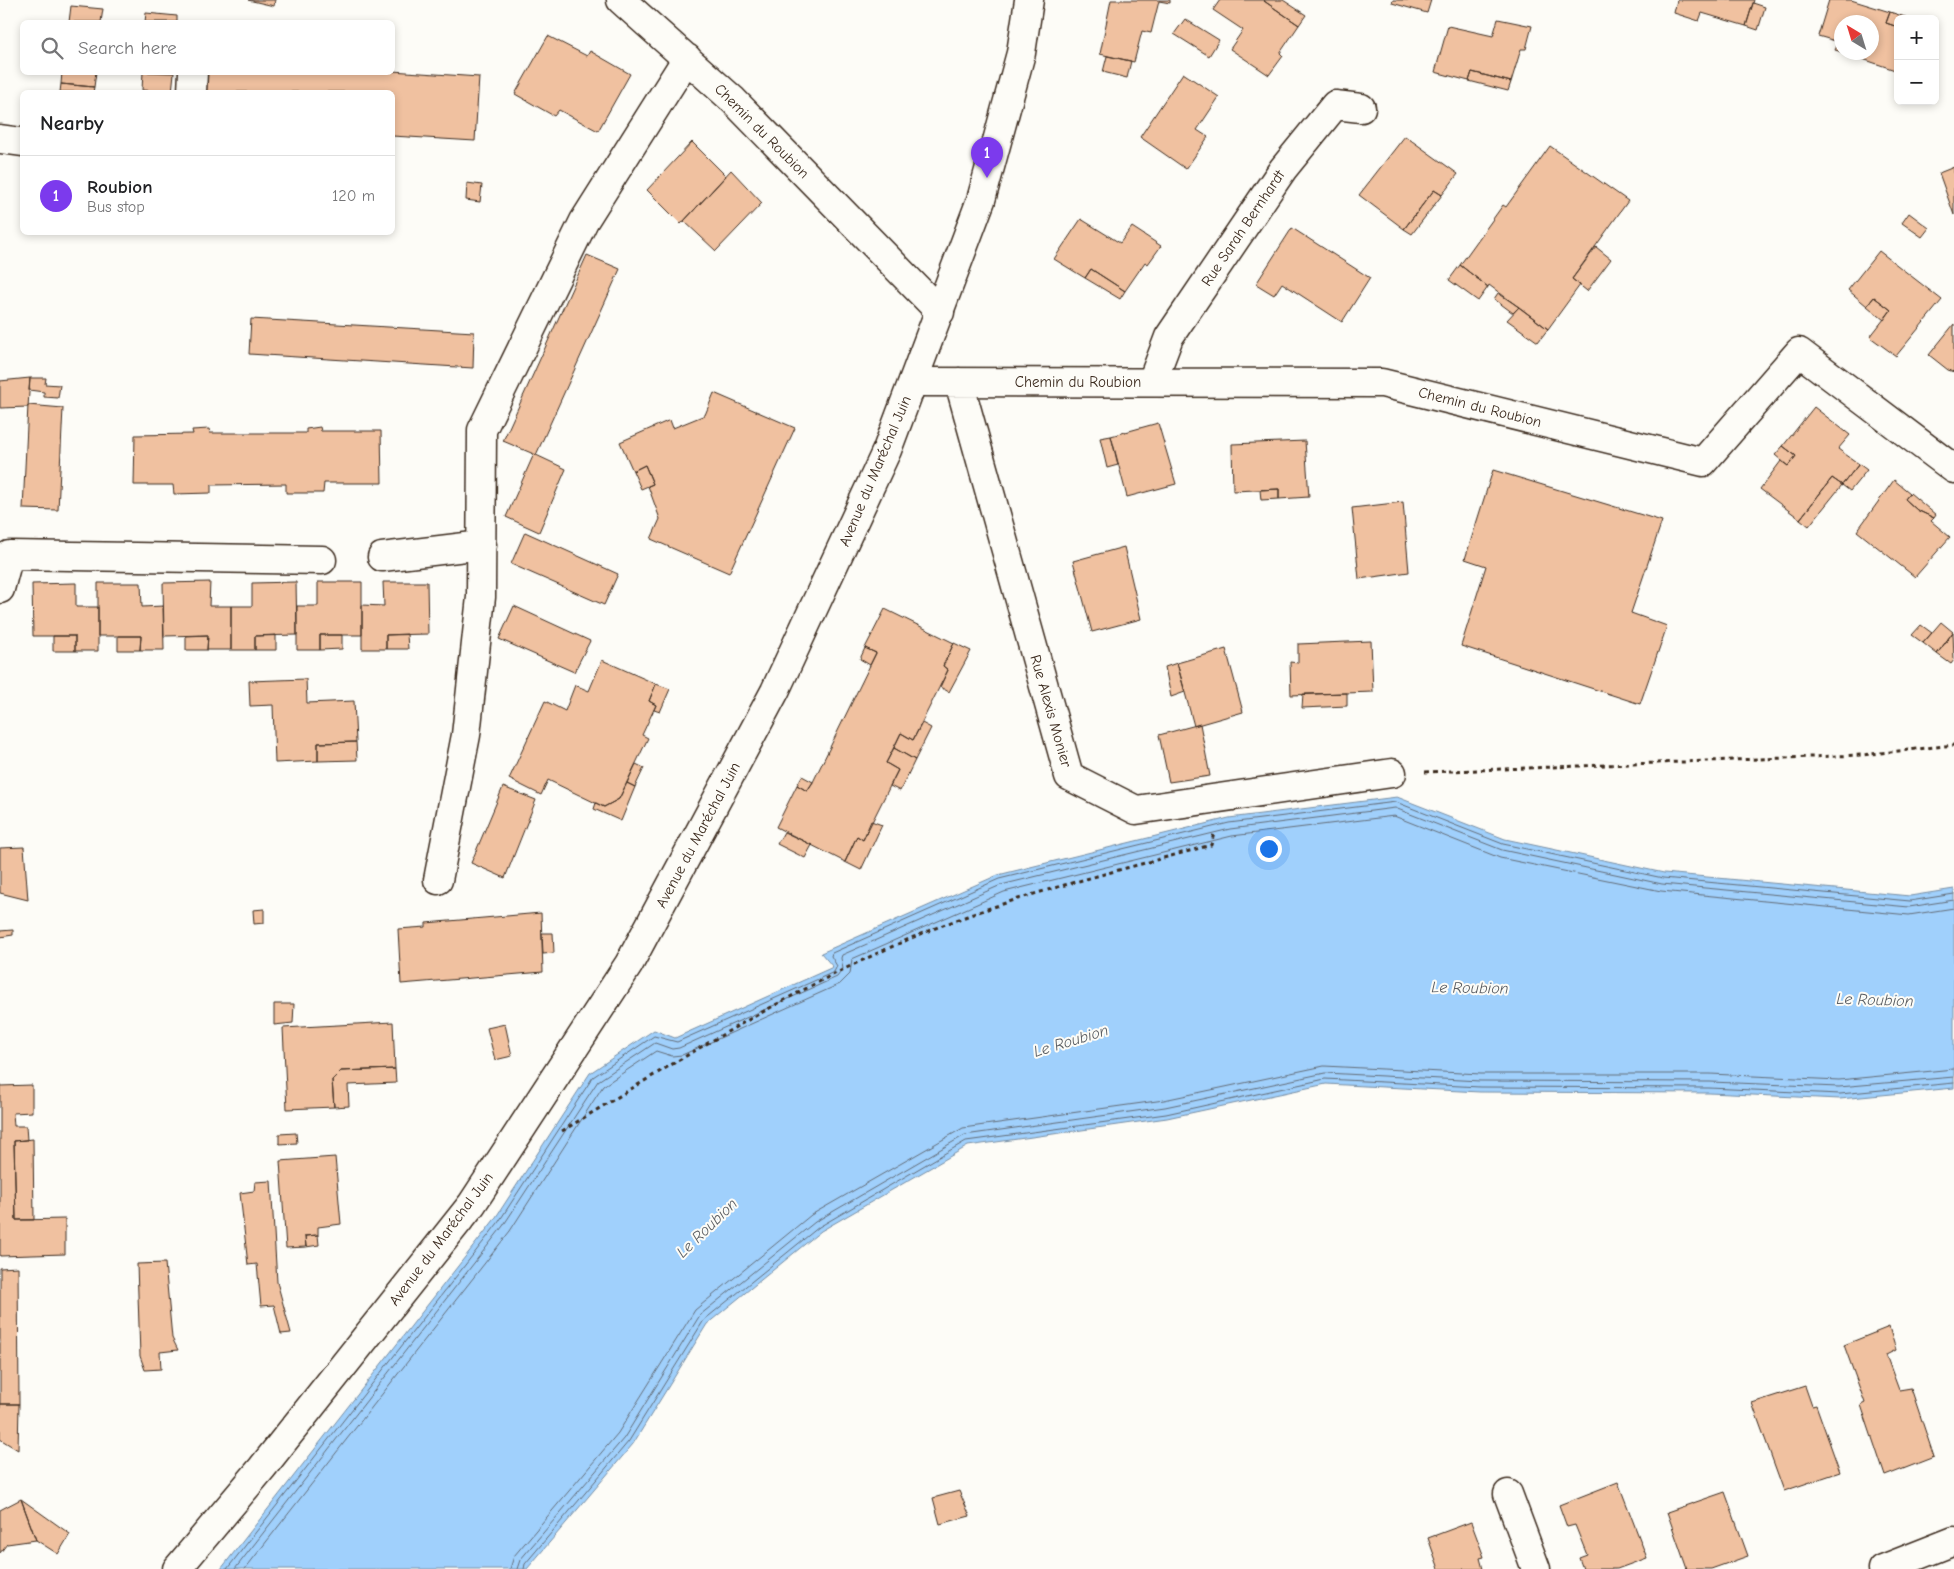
<!DOCTYPE html>
<meta charset="utf-8">
<style>
body{margin:0;font-family:"Comic Neue",sans-serif;background:#f6f6f6;color:#202124}
.controls{position:absolute;right:15px;top:15px;display:grid;overflow:hidden;border-radius:8px;box-shadow:0 2px 8px #0003}
.controls button{width:45px;height:45px;display:grid;place-items:center;padding:0;border:0;border-bottom:1px solid #e0e0e0;background:#fff;color:#202124;font:25px sans-serif}
.compass{position:absolute;left:1834px;top:15px;width:45px;height:45px;border-radius:50%;background:#fff;box-shadow:0 2px 8px #0003;rotate:322deg}
.you{position:absolute;left:1268px;top:848px;width:18px;height:18px;margin:-12px;border:4px solid #fff;border-radius:50%;background:#1a73e8;box-shadow:0 0 0 8px #1a73e833}
.badge{display:grid;place-items:center;width:32px;height:32px;border-radius:50%;background:#7c3aed;color:#fff;font-size:16px;font-weight:700}
.pin{position:absolute;translate:-50% -41px;filter:drop-shadow(0 1px 2px #0008)}
.pin::after{content:'';position:absolute;top:26px;width:18px;height:15px;background:inherit;clip-path:polygon(0 0,100% 0,50% 100%)}
.list{margin:0;padding:0;list-style:none}
h2{display:flex;justify-content:space-between;align-items:center;height:65px;margin:0;padding:0 20px;font-size:21px}
h2 small{font-size:16px;font-weight:400;color:#757577}
.list li{display:grid;grid-template-columns:32px 1fr auto;gap:15px;align-items:center;box-sizing:border-box;height:80px;padding:0 20px;border-top:1px solid #e0e0e0}
.list b{display:block;font-size:19px;white-space:nowrap}
.list p{margin:0;font-size:16px;white-space:nowrap;color:#757577}
.list em{font-size:16px;font-style:normal;color:#757577}
.icon{flex:none;width:28px;height:28px;fill:none;stroke:currentColor;stroke-width:2;stroke-linecap:round;stroke-linejoin:round}
.map{position:relative;flex:none;width:1954px;height:1569px;overflow:hidden}
.search{position:absolute;background:#fff;box-shadow:0 2px 8px #0003;left:20px;top:20px;width:375px;height:55px;display:flex;align-items:center;gap:12px;box-sizing:border-box;padding:0 18px;border-radius:8px;color:#757577;font-size:19px}
.panel{position:absolute;background:#fff;box-shadow:0 2px 8px #0003;left:20px;top:90px;width:375px;height:145px;border-radius:8px}
.map>svg:first-child{display:block}
</style>
<div class="map">
<svg width="1954" height="1569" viewBox="0 0 1954 1569">
<rect width="100%" height="100%" fill="#fdfcf7"/>
<filter id="ink" filterUnits="userSpaceOnUse"><feTurbulence type="fractalNoise" baseFrequency=".02" numOctaves="2"/><feDisplacementMap in="SourceGraphic" scale="10" xChannelSelector="R" yChannelSelector="G"/><feConvolveMatrix kernelMatrix="1 2 1 2 8 2 1 2 1" color-interpolation-filters="sRGB"/></filter>
<g filter="url(#ink)">
<path fill="#a0d0fc" stroke="#788ea3" d="M 1397,797 L 1505,839 L 1664,873 L 1910,896 L 1954,889 L 1954,1088 L 1840,1099 L 1709,1093 L 1480,1092 L 1326,1084 L 1167,1118 L 968,1146 L 821,1231 L 707,1324 L 633,1444 L 527,1569 L 221,1569 L 494,1220 L 590,1073 L 654,1030 L 675,1038 L 833,967 L 821,953 L 998,875 L 1229,818 Z"/>
<g fill="none" stroke-linecap="round" stroke-linejoin="round">
<path stroke="#636c77" stroke-width="1" d="M 227,1569 L 498,1223 L 593,1077 L 654,1036 L 677,1042 L 834,972 L 837,966 L 831,956 L 832,953 L 999,879 L 1229,823 L 1396,802 L 1503,844 L 1663,878 L 1910,901 L 1954,894
M 235,1569 L 503,1226 L 598,1081 L 655,1043 L 672,1049 L 679,1048 L 837,977 L 843,969 L 841,958 L 842,955 L 1001,885 L 1230,829 L 1395,808 L 1502,850 L 1662,884 L 1909,907 L 1954,900
M 245,1569 L 510,1231 L 603,1086 L 656,1051 L 672,1056 L 682,1055 L 840,984 L 850,974 L 852,959 L 1004,892 L 1232,836 L 1394,816 L 1500,858 L 1661,891 L 1909,915 L 1954,908
M 510,1569 L 514,1556 L 618,1433 L 695,1310 L 811,1215 L 963,1128 L 1164,1100 L 1324,1066 L 1481,1074 L 1710,1074 L 1839,1080 L 1954,1069
M 517,1569 L 520,1560 L 624,1438 L 700,1315 L 815,1222 L 965,1135 L 1165,1107 L 1325,1073 L 1480,1081 L 1710,1082 L 1839,1087 L 1954,1077
M 524,1569 L 525,1564 L 629,1441 L 704,1320 L 819,1227 L 966,1141 L 1166,1114 L 1325,1079 L 1480,1087 L 1709,1088 L 1840,1094 L 1954,1083"/>
</g>
<path fill="#f0c1a0" stroke="#3b2a1e" d="M 248,0 L 275,0 L 274,6 Z
M 1111,0 L 1170,0 L 1170,3 L 1159,1 L 1151,33 L 1142,31 L 1134,62 L 1100,54 Z
M 1220,0 L 1265,0 L 1264,1 L 1299,25 L 1280,53 L 1283,56 L 1269,75 L 1230,49 L 1243,30 L 1213,10 Z
M 1265,0 L 1283,0 L 1306,15 L 1299,25 L 1264,1 Z
M 1393,0 L 1431,0 L 1427,13 L 1392,3 Z
M 1677,0 L 1754,0 L 1746,26 L 1702,13 L 1699,21 L 1674,13 Z
M 1829,0 L 1851,0 L 1890,12 L 1886,23 L 1898,27 L 1898,71 L 1842,52 L 1872,52 L 1872,22 L 1842,22 L 1842,52 L 1835,50 L 1839,42 L 1818,36 Z
M 1753,3 L 1765,7 L 1758,30 L 1746,26 Z
M 71,6 L 103,9 L 101,22 L 69,22 Z
M 1890,12 L 1911,19 L 1898,19 L 1898,27 L 1886,23 Z
M 146,13 L 177,16 L 177,22 L 145,22 Z
M 1185,19 L 1219,40 L 1209,56 L 1174,34 Z
M 1498,19 L 1532,26 L 1526,49 L 1521,49 L 1511,82 L 1472,72 L 1469,81 L 1435,72 L 1448,26 L 1493,36 Z
M 548,36 L 587,56 L 590,51 L 630,74 L 598,131 L 559,110 L 554,116 L 515,94 Z
M 1107,56 L 1131,61 L 1127,78 L 1103,72 Z
M 392,71 L 479,77 L 475,141 L 392,136 L 392,92 L 206,92 L 207,72 Z
M 62,72 L 96,72 L 94,87 L 61,84 Z
M 143,72 L 174,73 L 172,92 L 142,90 Z
M 1472,72 L 1511,82 L 1508,91 L 1469,81 Z
M 1183,73 L 1219,97 L 1197,130 L 1208,137 L 1186,169 L 1140,137 Z
M 61,84 L 94,87 L 93,92 L 60,92 Z
M 1405,136 L 1458,174 L 1442,195 L 1434,190 L 1404,229 L 1359,195 Z
M 692,142 L 726,176 L 681,224 L 647,190 Z
M 1550,146 L 1628,201 L 1572,279 L 1580,285 L 1548,329 L 1489,285 L 1488,287 L 1460,265 L 1503,205 L 1506,207 Z
M 1954,167 L 1954,215 L 1939,173 Z
M 731,170 L 762,203 L 716,251 L 684,221 Z
M 467,183 L 482,185 L 480,202 L 466,200 Z
M 1434,190 L 1442,195 L 1412,234 L 1404,229 Z
M 1909,213 L 1929,228 L 1922,237 L 1902,223 Z
M 1081,219 L 1120,243 L 1132,227 L 1161,246 L 1148,264 L 1145,262 L 1125,291 L 1091,269 L 1085,278 L 1054,259 Z
M 1292,228 L 1370,278 L 1342,322 L 1282,283 L 1274,295 L 1256,284 Z
M 1596,247 L 1611,259 L 1587,291 L 1572,279 Z
M 1879,251 L 1942,300 L 1896,356 L 1870,337 L 1891,310 L 1874,297 L 1867,306 L 1848,290 Z
M 587,255 L 620,269 L 536,455 L 503,441 Z
M 1460,265 L 1488,287 L 1478,301 L 1449,280 Z
M 1091,269 L 1125,291 L 1120,299 L 1085,278 Z
M 1498,293 L 1519,307 L 1513,313 L 1494,299 Z
M 1874,297 L 1891,310 L 1884,320 L 1867,306 Z
M 1519,307 L 1548,329 L 1538,342 L 1507,320 Z
M 251,319 L 474,332 L 473,368 L 249,354 Z
M 1954,324 L 1954,372 L 1948,370 L 1929,355 Z
M 30,378 L 28,407 L 0,408 L 0,381 Z
M 30,378 L 46,378 L 45,384 L 60,385 L 58,398 L 44,397 L 44,392 L 29,390 Z
M 714,393 L 795,428 L 729,573 L 651,539 L 660,519 L 648,486 L 653,484 L 645,465 L 633,471 L 620,442 L 670,420 L 673,428 L 705,415 Z
M 28,405 L 63,408 L 58,510 L 23,509 Z
M 1814,407 L 1850,435 L 1838,449 L 1859,464 L 1842,485 L 1832,478 L 1800,519 L 1760,489 L 1781,461 L 1788,466 L 1796,456 L 1783,446 Z
M 1158,423 L 1176,484 L 1127,497 L 1111,436 Z
M 320,427 L 321,431 L 381,431 L 382,483 L 324,483 L 323,493 L 286,493 L 286,484 L 211,485 L 211,493 L 174,494 L 173,485 L 134,485 L 135,435 L 193,434 L 192,430 L 209,429 L 210,433 L 306,433 L 306,429 Z
M 1111,436 L 1118,465 L 1107,468 L 1100,438 Z
M 1305,441 L 1309,497 L 1279,499 L 1279,489 L 1233,491 L 1232,444 Z
M 1783,446 L 1796,456 L 1788,466 L 1775,455 Z
M 534,454 L 566,469 L 539,532 L 506,517 Z
M 1859,464 L 1867,470 L 1850,491 L 1842,485 Z
M 645,465 L 653,484 L 641,489 L 633,471 Z
M 1493,470 L 1662,521 L 1631,613 L 1667,626 L 1640,704 L 1461,646 L 1486,566 L 1465,559 Z
M 1832,478 L 1842,485 L 1809,526 L 1800,519 Z
M 1894,480 L 1910,493 L 1905,499 L 1917,510 L 1934,518 L 1931,521 L 1950,537 L 1915,577 L 1857,531 Z
M 1279,489 L 1279,499 L 1261,500 L 1260,490 Z
M 1910,493 L 1936,515 L 1934,518 L 1917,510 L 1905,499 Z
M 1403,502 L 1409,572 L 1359,579 L 1352,508 Z
M 525,532 L 618,574 L 604,605 L 511,564 Z
M 1124,547 L 1141,619 L 1092,632 L 1073,561 Z
M 210,582 L 209,606 L 231,606 L 231,650 L 207,650 L 208,635 L 164,636 L 163,583 Z
M 296,582 L 297,635 L 255,636 L 255,650 L 231,650 L 231,606 L 252,606 L 252,583 Z
M 318,582 L 362,582 L 362,635 L 320,635 L 320,650 L 297,650 L 297,606 L 318,606 Z
M 383,582 L 427,582 L 428,634 L 386,635 L 386,649 L 362,649 L 362,605 L 384,606 Z
M 76,583 L 76,607 L 98,607 L 98,651 L 75,651 L 75,636 L 33,636 L 32,584 Z
M 98,583 L 141,583 L 142,607 L 163,606 L 164,650 L 140,650 L 141,636 L 98,636 Z
M 514,606 L 590,641 L 574,672 L 499,639 Z
M 885,609 L 954,643 L 943,666 L 948,670 L 913,740 L 901,733 L 886,763 L 898,770 L 863,840 L 857,836 L 845,862 L 776,827 L 797,785 L 807,791 L 813,782 L 876,653 L 865,648 Z
M 1941,622 L 1953,632 L 1937,654 L 1923,643 Z
M 1921,625 L 1932,633 L 1923,643 L 1912,635 Z
M 1953,632 L 1954,660 L 1951,664 L 1937,654 Z
M 407,634 L 408,649 L 386,649 L 386,635 Z
M 208,635 L 207,650 L 186,650 L 186,636 Z
M 276,635 L 276,650 L 255,650 L 255,636 Z
M 320,635 L 342,635 L 342,649 L 320,650 Z
M 53,636 L 75,636 L 75,651 L 53,651 Z
M 118,636 L 141,636 L 140,650 L 118,650 Z
M 1371,641 L 1373,692 L 1291,695 L 1290,662 L 1298,663 L 1298,644 Z
M 954,643 L 971,651 L 949,692 L 940,687 L 948,670 L 943,666 Z
M 865,648 L 876,653 L 870,665 L 860,659 Z
M 1226,649 L 1243,712 L 1194,726 L 1177,663 Z
M 602,660 L 656,684 L 649,701 L 656,705 L 642,735 L 648,738 L 619,799 L 604,807 L 548,780 L 541,795 L 509,779 L 545,701 L 565,711 L 575,685 L 589,691 Z
M 1177,663 L 1185,692 L 1171,697 L 1165,667 Z
M 306,679 L 307,703 L 354,701 L 356,742 L 318,743 L 318,761 L 275,763 L 273,705 L 250,706 L 249,681 Z
M 656,684 L 670,689 L 660,712 L 654,710 L 656,705 L 649,701 Z
M 1347,693 L 1347,706 L 1302,708 L 1303,694 Z
M 922,723 L 931,728 L 915,760 L 894,748 L 901,733 L 913,740 Z
M 1200,724 L 1210,776 L 1169,782 L 1159,735 Z
M 356,742 L 357,760 L 318,761 L 318,743 Z
M 894,748 L 915,760 L 900,791 L 890,786 L 898,770 L 886,763 Z
M 636,764 L 644,768 L 635,787 L 627,783 Z
M 802,776 L 813,782 L 807,791 L 797,785 Z
M 627,783 L 635,787 L 621,821 L 594,809 L 596,803 L 604,807 L 619,799 Z
M 503,787 L 536,800 L 505,878 L 471,863 Z
M 871,821 L 882,825 L 861,870 L 845,862 L 857,836 L 863,840 Z
M 784,832 L 812,845 L 805,858 L 777,844 Z
M 24,847 L 28,900 L 0,893 L 0,848 Z
M 264,909 L 264,923 L 254,924 L 253,910 Z
M 541,913 L 543,972 L 401,984 L 398,929 L 426,927 L 426,923 Z
M 13,930 L 13,935 L 0,937 L 0,931 Z
M 542,933 L 553,933 L 554,953 L 543,954 Z
M 274,1004 L 294,1004 L 293,1023 L 274,1025 Z
M 393,1022 L 395,1069 L 341,1071 L 332,1080 L 334,1107 L 287,1109 L 283,1028 Z
M 505,1024 L 512,1056 L 495,1060 L 487,1028 Z
M 395,1069 L 396,1083 L 348,1085 L 349,1106 L 334,1107 L 332,1080 L 341,1071 Z
M 32,1085 L 32,1112 L 13,1113 L 14,1126 L 26,1126 L 27,1140 L 14,1141 L 16,1220 L 65,1219 L 65,1254 L 0,1256 L 0,1086 Z
M 296,1133 L 297,1143 L 279,1144 L 279,1134 Z
M 33,1139 L 34,1220 L 16,1220 L 14,1141 Z
M 335,1157 L 341,1224 L 318,1227 L 318,1235 L 305,1236 L 306,1247 L 286,1248 L 280,1161 Z
M 271,1181 L 277,1282 L 291,1333 L 281,1334 L 274,1305 L 261,1306 L 257,1264 L 248,1265 L 240,1193 L 254,1191 L 255,1182 Z
M 318,1235 L 319,1245 L 306,1247 L 305,1236 Z
M 165,1263 L 172,1338 L 178,1350 L 160,1352 L 161,1369 L 145,1370 L 140,1356 L 137,1264 Z
M 18,1267 L 19,1404 L 0,1404 L 0,1268 Z
M 1889,1327 L 1896,1350 L 1886,1355 L 1899,1390 L 1911,1388 L 1934,1457 L 1885,1476 L 1861,1405 L 1865,1403 L 1844,1345 Z
M 1805,1386 L 1812,1406 L 1816,1405 L 1840,1472 L 1784,1491 L 1752,1403 Z
M 0,1404 L 19,1404 L 18,1450 L 0,1439 Z
M 1618,1482 L 1647,1558 L 1617,1569 L 1583,1569 L 1579,1558 L 1587,1555 L 1575,1525 L 1567,1527 L 1559,1505 Z
M 959,1491 L 970,1516 L 940,1524 L 933,1498 Z
M 1725,1492 L 1748,1556 L 1711,1569 L 1687,1569 L 1667,1512 Z
M 21,1499 L 36,1540 L 7,1544 L 0,1553 L 0,1510 Z
M 21,1499 L 70,1534 L 58,1554 L 36,1540 Z
M 1471,1522 L 1484,1557 L 1480,1558 L 1483,1569 L 1439,1569 L 1428,1538 Z"/>
<g fill="none" stroke-linecap="round" stroke-linejoin="round">
<g stroke="#3b2a1e" stroke-width="31">
<path id="minor" d="M 621,0 L 733,100 L 940,312
M 192,92 L 193,72
M 0,139 L 22,142
M 913,382 L 1382,383 L 1703,462 L 1799,352 L 1954,469
M 959,382 L 1069,776 L 1136,810 L 1392,773
M 1152,382 L 1169,337 L 1283,169 L 1335,105 L 1361,108
M 382,557 L 482,545
M 0,589 L 9,555 L 322,560
M 438,880 L 466,735 L 481,597 L 482,430 L 584,221 L 687,58
M 1508,1494 L 1536,1569
M 1883,1569 L 1954,1541"/>
</g>
<g stroke="#3b2a1e" stroke-width="31">
<path id="major" d="M 177,1569 L 262,1468 L 472,1204 L 629,964 L 775,691 L 887,450 L 981,200 L 1021,53 L 1029,0"/>
</g>
<path stroke="#3b2a1e" stroke-width="3" stroke-dasharray="4 4" stroke-linecap="butt" d="M 1425,772 L 1862,755 L 1954,745
M 562,1131 C 682,1058 803,982 933,929 C 1023,893 1118,871 1211,845 L 1214,833"/>
<use href="#minor" stroke="#fdfcf7" stroke-width="28"/>
<use href="#major" stroke="#fdfcf7" stroke-width="28"/>
</g>
</g>
<g text-anchor="middle" dominant-baseline="central" stroke-width="4" stroke-linejoin="round" paint-order="stroke">
<g font-size="15" fill="#3b2a1e" stroke="#fdfcf7">
<text transform="translate(762 131) rotate(45)">Chemin du Roubion</text>
<text transform="translate(1243 228) rotate(-56)">Rue Sarah Bernhardt</text>
<text x="1078" y="382">Chemin du Roubion</text>
<text transform="translate(1480 407) rotate(14)">Chemin du Roubion</text>
<text transform="translate(875 471) rotate(-67)">Avenue du Maréchal Juin</text>
<text transform="translate(1051 711) rotate(74)">Rue Alexis Monier</text>
<text transform="translate(698 835) rotate(-62)">Avenue du Maréchal Juin</text>
<text transform="translate(441 1239) rotate(-53)">Avenue du Maréchal Juin</text>
</g>
<g font-size="16" font-style="italic" fill="#595c61" stroke="#fdfcf7">
<text transform="translate(1470 988) rotate(1)">Le Roubion</text>
<text transform="translate(1875 1000) rotate(2)">Le Roubion</text>
<text transform="translate(1071 1041) rotate(-17)">Le Roubion</text>
<text transform="translate(707 1228) rotate(-44)">Le Roubion</text>
</g>
</g>
</svg>
<div class="controls">
<button>+</button>
<button>−</button>
</div>
<svg class="compass" viewBox="-18 -18 36 36"><path d="M0-13l5 13h-10z" fill="#e53935"/><path d="M0 13l5-13h-10z" fill="#757577"/></svg>
<div class="you"></div>
<div class="pin badge" style="left:987px;top:178px">1</div>
<div class="search"><svg class="icon" aria-label="search" viewBox="0 0 24 24"><circle cx="10" cy="10" r="6"/><path d="M15 15l6 6"/></svg>Search here</div>
<section class="panel">
<h2>Nearby<small></small></h2>
<ul class="list">
<li><span class="badge">1</span><div><b>Roubion</b><p>Bus stop</p></div><em>120 m</em></li>
</ul>
</section>
</div>
